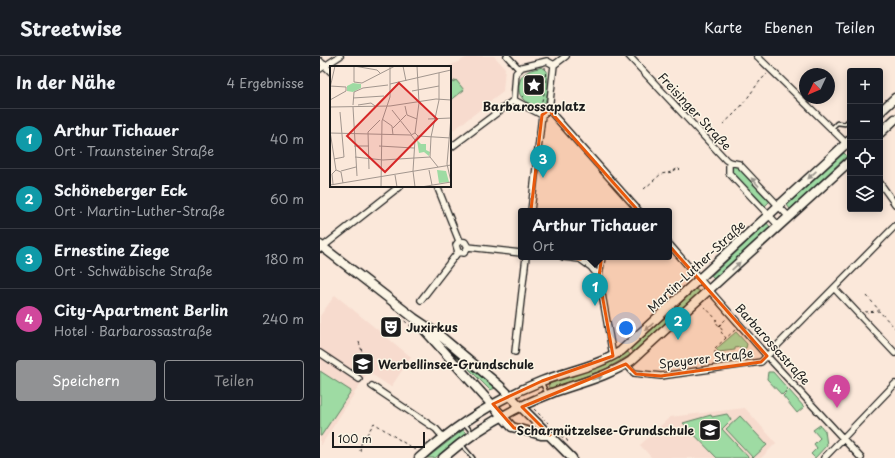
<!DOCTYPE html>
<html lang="de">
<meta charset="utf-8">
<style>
body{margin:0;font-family:"Playpen Sans",sans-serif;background:#20242c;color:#f1f3f6}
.controls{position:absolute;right:12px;top:12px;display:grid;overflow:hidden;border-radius:4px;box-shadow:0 2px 10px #0003}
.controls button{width:36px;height:36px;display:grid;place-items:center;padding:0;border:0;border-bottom:1px solid #363941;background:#171b24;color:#f1f3f6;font:20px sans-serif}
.compass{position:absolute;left:479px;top:12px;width:36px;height:36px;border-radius:50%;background:#171b24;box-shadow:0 2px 10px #0003;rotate:226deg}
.scale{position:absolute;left:12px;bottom:10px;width:93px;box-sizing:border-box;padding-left:4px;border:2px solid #1c1c1c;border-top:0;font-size:11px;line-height:14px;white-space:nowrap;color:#1c1c1c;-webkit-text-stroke:3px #fcf5e5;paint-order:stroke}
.you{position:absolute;left:306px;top:272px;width:14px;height:14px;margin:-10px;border:3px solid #fff;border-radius:50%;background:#1a73e8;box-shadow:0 0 0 6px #1a73e833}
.badge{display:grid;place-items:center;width:26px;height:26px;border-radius:50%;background:#919294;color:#fff;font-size:13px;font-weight:700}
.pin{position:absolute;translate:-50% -33px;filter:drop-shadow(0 1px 2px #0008)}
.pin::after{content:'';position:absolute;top:21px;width:14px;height:12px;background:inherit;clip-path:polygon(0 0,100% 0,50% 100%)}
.popup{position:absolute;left:198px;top:152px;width:154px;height:52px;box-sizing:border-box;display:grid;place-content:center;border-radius:4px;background:#171b24;filter:drop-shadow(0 1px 3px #0005);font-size:13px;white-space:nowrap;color:#9ea1a6}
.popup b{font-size:15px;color:#f1f3f6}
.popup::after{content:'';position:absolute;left:50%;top:100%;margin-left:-8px;border:8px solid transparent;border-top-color:#171b24}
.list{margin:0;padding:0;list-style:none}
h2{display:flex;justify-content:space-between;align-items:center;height:52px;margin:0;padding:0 16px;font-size:17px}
h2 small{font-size:13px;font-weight:400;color:#9ea1a6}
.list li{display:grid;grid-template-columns:26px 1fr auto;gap:12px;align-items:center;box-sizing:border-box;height:60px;padding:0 16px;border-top:1px solid #363941}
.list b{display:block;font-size:15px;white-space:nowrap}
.list p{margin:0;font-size:13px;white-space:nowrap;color:#9ea1a6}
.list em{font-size:13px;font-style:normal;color:#9ea1a6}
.actions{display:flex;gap:8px;padding:12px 16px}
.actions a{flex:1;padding:9px 0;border:1px solid #919294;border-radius:4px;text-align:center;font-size:14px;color:#919294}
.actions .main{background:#919294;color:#fff}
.icon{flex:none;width:22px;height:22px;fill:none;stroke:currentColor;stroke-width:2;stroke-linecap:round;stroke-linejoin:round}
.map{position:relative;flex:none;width:575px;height:402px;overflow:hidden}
header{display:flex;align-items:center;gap:24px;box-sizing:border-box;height:56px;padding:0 20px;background:#171b24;border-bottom:1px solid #363941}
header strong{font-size:19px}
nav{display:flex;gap:22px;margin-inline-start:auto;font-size:14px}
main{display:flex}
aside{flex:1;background:#171b24}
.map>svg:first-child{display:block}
</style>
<header>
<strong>Streetwise</strong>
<nav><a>Karte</a><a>Ebenen</a><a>Teilen</a></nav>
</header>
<main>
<aside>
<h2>In der Nähe<small>4 Ergebnisse</small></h2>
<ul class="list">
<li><span class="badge" style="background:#0f9aa8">1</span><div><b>Arthur Tichauer</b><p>Ort · Traunsteiner Straße</p></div><em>40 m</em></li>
<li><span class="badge" style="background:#0f9aa8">2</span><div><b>Schöneberger Eck</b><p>Ort · Martin-Luther-Straße</p></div><em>60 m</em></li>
<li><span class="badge" style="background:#0f9aa8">3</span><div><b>Ernestine Ziege</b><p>Ort · Schwäbische Straße</p></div><em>180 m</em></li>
<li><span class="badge" style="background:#d1479c">4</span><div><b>City-Apartment Berlin</b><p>Hotel · Barbarossastraße</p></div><em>240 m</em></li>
</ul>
<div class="actions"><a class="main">Speichern</a><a>Teilen</a></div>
</aside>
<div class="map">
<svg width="575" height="402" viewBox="0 0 575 402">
<rect width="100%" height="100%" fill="#fbe8da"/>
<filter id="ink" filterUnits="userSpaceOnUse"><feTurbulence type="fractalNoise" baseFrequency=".025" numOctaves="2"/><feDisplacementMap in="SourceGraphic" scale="8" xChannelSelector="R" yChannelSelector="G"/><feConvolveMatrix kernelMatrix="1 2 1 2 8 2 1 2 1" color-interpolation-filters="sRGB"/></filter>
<g filter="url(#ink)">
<path fill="#f7dbce" d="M 150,0 L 174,0 L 185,12 L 183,36 L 131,76 L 130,11 L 127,11 Z
M 15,239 L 91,301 L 71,331 L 48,316 L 0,391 L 0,260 Z
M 425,352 L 456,387 L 441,402 L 332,402 L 320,389 L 350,361 Z"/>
<path fill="#9edba3" stroke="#5d7c60" d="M 222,11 L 227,15 C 228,25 230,46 220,52 C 214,50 207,47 203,43 C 196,36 198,21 207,16 C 211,13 217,13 222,11 Z
M 136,24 L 144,34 L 130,45 L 130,28 Z
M 524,97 L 527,100 L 470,153 L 467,149 Z
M 412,109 L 417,110 L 450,145 L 444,151 L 411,115 Z
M 447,167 L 450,171 L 394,223 L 391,220 Z
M 376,233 L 380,236 L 313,296 L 311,293 Z
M 416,276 L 427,288 L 426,292 L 420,293 L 420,291 L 415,292 L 415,294 L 399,296 L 396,293 Z
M 122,286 L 123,286 L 176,332 L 170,334 Z
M 308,296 L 310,299 L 284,314 L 232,332 L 228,331 L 229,328 L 287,308 Z
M 0,315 L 31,335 L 1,380 L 0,380 Z
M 448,316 L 453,316 L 468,333 L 462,339 L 447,323 Z
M 469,334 L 484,351 L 477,357 L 463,340 Z
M 407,358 L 411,364 L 402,373 L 429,402 L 397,402 L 363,367 L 391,359 L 392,361 Z
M 420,360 L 447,389 L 433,402 L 406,373 Z
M 500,369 L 505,375 L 507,389 L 495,402 L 491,398 L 497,392 L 494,388 L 500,382 L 493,374 Z
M 143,374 L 146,377 L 115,402 L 107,402 Z"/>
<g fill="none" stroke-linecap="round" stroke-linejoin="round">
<g stroke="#1c1c1c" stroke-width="5.5">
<path id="lane" d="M 512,72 L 517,67 L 525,68 L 530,63
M 222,327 L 227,338
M 145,368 L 153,378
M 142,389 L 153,402"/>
</g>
<g stroke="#1c1c1c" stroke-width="8">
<path id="street" d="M 187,0 L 199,13
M 309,0 L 406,104 L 409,106 L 419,108 L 469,161
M 437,0 L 530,91
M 0,5 L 11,16
M 227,5 L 234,9 L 229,54 L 222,59 L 194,44 L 196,17 L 202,11 Z
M 234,9 L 246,0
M 0,13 L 20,0
M 229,54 L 319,155
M 130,92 L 194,44
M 409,106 L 409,117 L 459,170
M 560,127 L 575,148
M 117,130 L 139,185
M 211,155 L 222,59
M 349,188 L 447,300 L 541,402
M 148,191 L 201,197
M 0,193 L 80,130
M 138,196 L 144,197 L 148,191 L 145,186 L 139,185
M 138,196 L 136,189 L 139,185
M 243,201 L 260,203 L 267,201
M 282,201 L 279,221 L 293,300
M 260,203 L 271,211 L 279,221
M 514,232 L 575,297
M 101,244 L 138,196
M 195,296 L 206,201
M 0,297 L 39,323
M 306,308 L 314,317 L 341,320 L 441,306 L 575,170
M 52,330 L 116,373 L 123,381
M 504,402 L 575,328"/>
</g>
<g stroke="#1c1c1c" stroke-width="11">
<path id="secondary" d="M 0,189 L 94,262 L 118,278 L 180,330 L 252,402
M 101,270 L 192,371 L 221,379 L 230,379"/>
</g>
<g stroke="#1c1c1c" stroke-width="11">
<path id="primary" d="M 560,56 L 575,42
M 560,77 L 575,63
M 99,402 C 135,370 176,343 222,325 C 248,315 278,310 301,295 L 530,84
M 123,402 C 155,374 193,352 232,337 C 259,327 287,321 311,305 L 530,105"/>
</g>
<path stroke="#1c1c1c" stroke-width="1" stroke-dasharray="3 3" stroke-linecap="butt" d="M 225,11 L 226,26
M 204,18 L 224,39
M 202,41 L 226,19
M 220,51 L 225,35
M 403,68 C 411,61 419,54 425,45 C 433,35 437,27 447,18
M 392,79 L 396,75
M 324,133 L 341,118 L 352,116 L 358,112 L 360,114
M 547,240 L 559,254
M 384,250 L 397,264 L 395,265 L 403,275 L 401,276 L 406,282
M 545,256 L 559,255 L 575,272
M 80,261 L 94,273
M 399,270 L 406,263
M 39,286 L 47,311
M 395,298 L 395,292 L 415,274
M 42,318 L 47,311 L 48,316
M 214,353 L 229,368
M 241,380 L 247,384 L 248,387
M 40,395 L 41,388 L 54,367 L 95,394"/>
<use href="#lane" stroke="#fcf5e5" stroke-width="2.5"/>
<use href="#street" stroke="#fcf5e5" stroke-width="5.5"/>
<use href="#secondary" stroke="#fcf5e5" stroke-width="8"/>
<use href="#primary" stroke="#fcf5e5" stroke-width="8"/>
</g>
<defs><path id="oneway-solid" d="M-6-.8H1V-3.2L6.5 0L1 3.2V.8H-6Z"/></defs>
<g fill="#97938b">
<use href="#oneway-solid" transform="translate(492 119) rotate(137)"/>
<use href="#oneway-solid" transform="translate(435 126) rotate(-133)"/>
<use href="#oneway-solid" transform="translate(416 210) rotate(-43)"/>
<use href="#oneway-solid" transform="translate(329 271) rotate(138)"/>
<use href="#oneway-solid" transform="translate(277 322) rotate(-20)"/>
</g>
</g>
<path fill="#e8590c" fill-opacity="0.2" stroke="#e8590c" stroke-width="3" stroke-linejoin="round" d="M 229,54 L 447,300 L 441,306 L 341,320 L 316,318 L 306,308 L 202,351 L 230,379 L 194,372 L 173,348 L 222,325 L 293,300 L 279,221 L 282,198 L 260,203 L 206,197 L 222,59 Z"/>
<defs>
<g id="sight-square" transform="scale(1.15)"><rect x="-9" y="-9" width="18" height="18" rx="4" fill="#1c1c1c" stroke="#fcf5e5"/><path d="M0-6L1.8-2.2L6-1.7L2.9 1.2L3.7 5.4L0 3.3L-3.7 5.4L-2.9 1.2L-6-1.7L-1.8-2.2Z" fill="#fff"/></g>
<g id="theatre-square" transform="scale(1.15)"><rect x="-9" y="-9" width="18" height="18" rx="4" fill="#1c1c1c" stroke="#fcf5e5"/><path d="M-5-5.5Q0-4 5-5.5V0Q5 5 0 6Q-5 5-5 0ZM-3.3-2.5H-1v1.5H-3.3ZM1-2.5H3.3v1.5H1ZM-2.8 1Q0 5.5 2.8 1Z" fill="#fff"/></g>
<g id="school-square" transform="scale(1.15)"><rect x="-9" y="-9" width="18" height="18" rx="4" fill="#1c1c1c" stroke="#fcf5e5"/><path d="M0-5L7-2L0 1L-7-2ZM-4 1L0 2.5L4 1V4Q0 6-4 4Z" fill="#fff"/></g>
</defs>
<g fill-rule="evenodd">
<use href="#sight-square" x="214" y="29"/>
<use href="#theatre-square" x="71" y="271"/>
<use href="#school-square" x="43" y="308"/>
<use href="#school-square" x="390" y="374"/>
</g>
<g text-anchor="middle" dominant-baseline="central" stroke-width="3" stroke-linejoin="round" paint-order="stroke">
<g font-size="12" font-weight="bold" fill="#1c1c1c" stroke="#fcf5e5" text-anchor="start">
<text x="214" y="50" text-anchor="middle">Barbarossaplatz</text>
<text x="86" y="271">Juxirkus</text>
<text x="58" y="308">Werbellinsee-Grundschule</text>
<text x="374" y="374" text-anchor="end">Scharmützelsee-Grundschule</text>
</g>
<g font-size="12" fill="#1c1c1c" stroke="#fcf5e5">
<text transform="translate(375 55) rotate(47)">Freisinger Straße</text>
<text transform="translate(376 210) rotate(-43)">Martin-Luther-Straße</text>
<text transform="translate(453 288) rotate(48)">Barbarossastraße</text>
<text transform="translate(386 302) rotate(-7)">Speyerer Straße</text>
</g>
</g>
<g transform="translate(10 10)">
<rect width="121" height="121" fill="#fbe8da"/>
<path d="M 23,17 L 31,18 L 31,22 L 23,26 L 17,25 L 17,20 ZM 87,74 L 91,78 L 96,78 L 96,84 L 100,86 L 99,90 L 94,86 L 89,87 ZM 107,104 L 116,105 L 119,116 L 109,117 Z" fill="#9edba3"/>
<path fill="none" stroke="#a2968e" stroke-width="1" d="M 24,0 L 24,16 L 32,17 L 65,0M 24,0 L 47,4 L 50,7M 73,0 L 76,15M 60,18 L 121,4M 0,20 L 16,21 L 16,25 L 0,34M 0,22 L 5,0M 82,25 L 109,20M 23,32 L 54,30M 23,39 L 24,26 L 33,22 L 58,19M 28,39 L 41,37 L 45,40M 75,40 L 77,49 L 87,53M 0,41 L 60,40 L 106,33 L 121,34M 23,41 L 27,110M 62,44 L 81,68M 121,51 L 117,98 L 121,116M 52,53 L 62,60 L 63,69M 98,53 L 121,52M 63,62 L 76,49M 0,65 L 6,104M 0,67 L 81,69M 85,67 L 81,69 L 85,74 L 88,70 L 85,67 L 89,37 L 87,0M 88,70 L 121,72M 85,74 L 83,105 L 85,121M 24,80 L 39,80M 49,80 L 84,82M 25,91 L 53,94 L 100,91M 100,91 L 101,71 L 109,34 L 109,7M 100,91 L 108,101M 4,93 L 14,91 L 10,46M 39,103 L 38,66 L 50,54M 99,104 L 102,119M 11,105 L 26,101M 65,109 L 67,121M 3,118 L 2,108 L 6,104 L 11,106 L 13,117M 0,119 L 121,99M 51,121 L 52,55 L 60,31 L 60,0M 91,121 L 121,116"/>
<path fill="#d62828" fill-opacity="0.15" stroke="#d62828" stroke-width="2" d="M 69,17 L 107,53 L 55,106 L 17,70 Z"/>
<rect width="121" height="121" fill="none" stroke="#1c1c1c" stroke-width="2"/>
</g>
</svg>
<div class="controls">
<button>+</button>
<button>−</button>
<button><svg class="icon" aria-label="locate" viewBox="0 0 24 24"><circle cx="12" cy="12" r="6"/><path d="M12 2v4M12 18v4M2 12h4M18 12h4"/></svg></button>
<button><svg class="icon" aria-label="layers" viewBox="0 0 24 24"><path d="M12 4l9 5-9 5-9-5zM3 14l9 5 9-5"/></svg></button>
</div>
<svg class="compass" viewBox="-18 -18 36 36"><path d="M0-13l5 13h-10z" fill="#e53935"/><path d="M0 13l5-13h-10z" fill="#9ea1a6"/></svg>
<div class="scale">100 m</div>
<div class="you"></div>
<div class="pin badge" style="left:275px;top:250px;background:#0f9aa8">1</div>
<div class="popup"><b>Arthur Tichauer</b>Ort</div>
<div class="pin badge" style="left:358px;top:284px;background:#0f9aa8">2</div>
<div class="pin badge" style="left:223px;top:122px;background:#0f9aa8">3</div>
<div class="pin badge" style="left:517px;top:352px;background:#d1479c">4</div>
</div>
</main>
